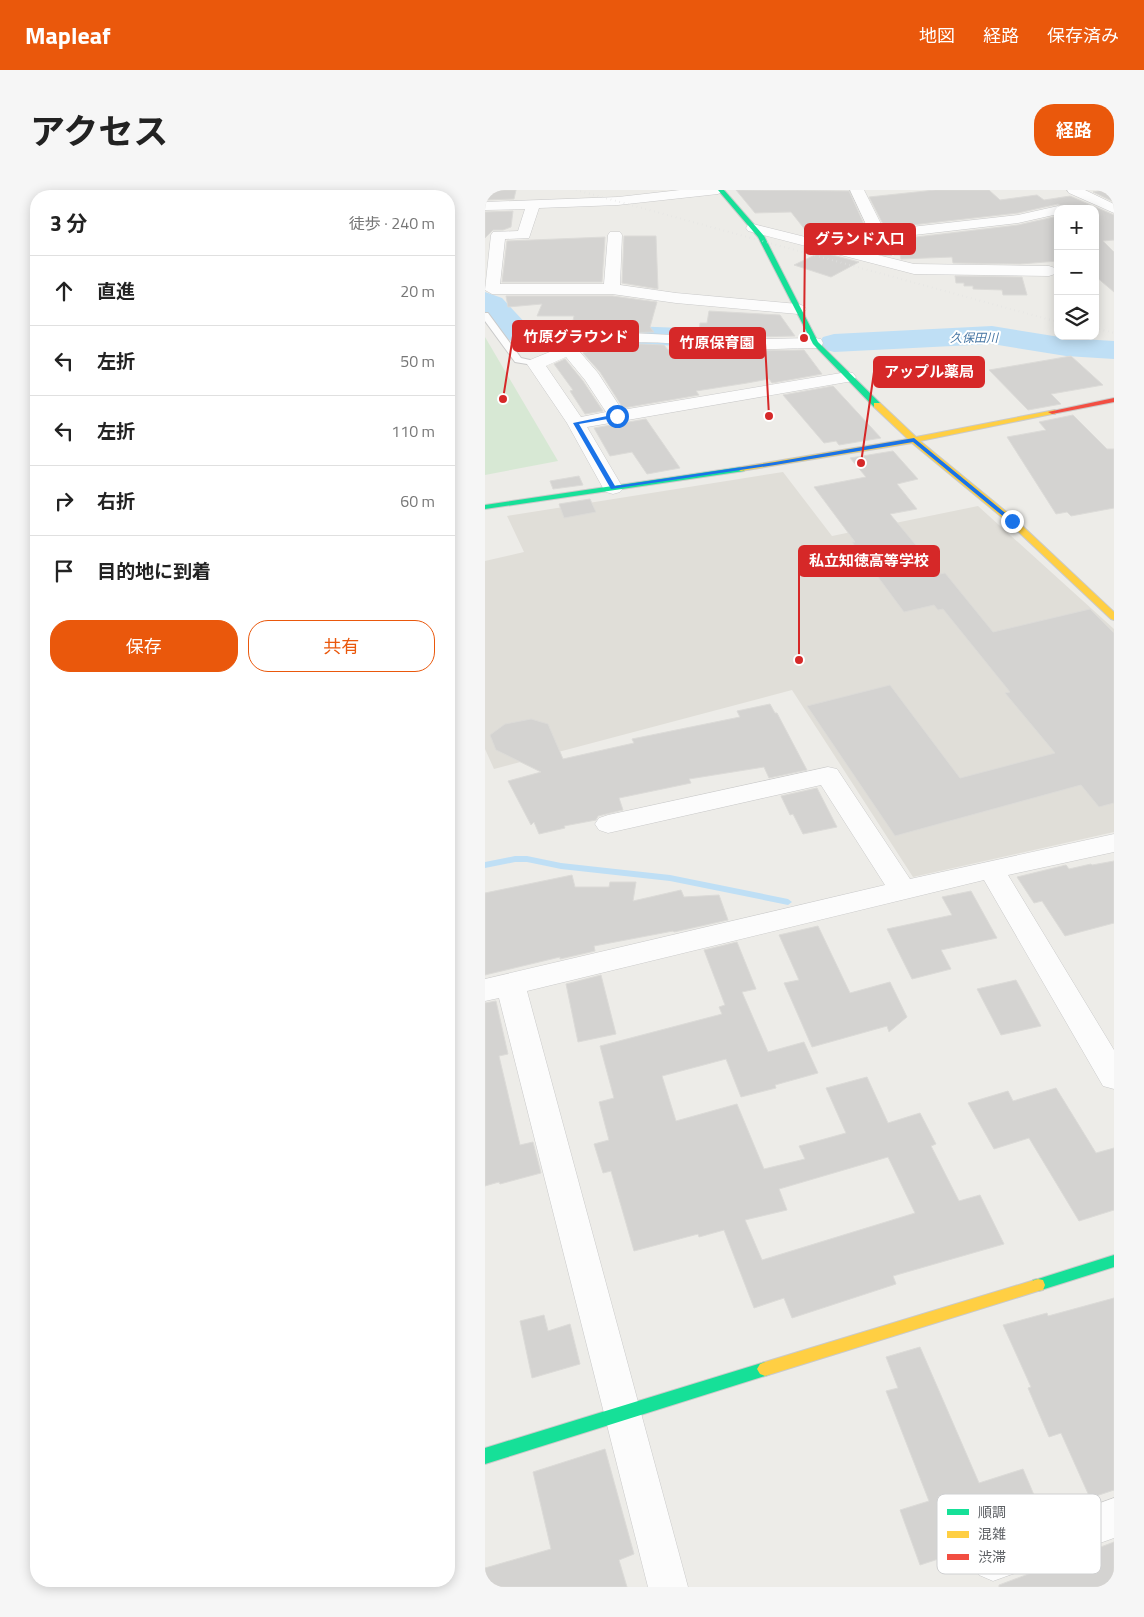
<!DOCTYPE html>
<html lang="ja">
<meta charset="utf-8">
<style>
body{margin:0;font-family:"Titillium Web","Noto Sans JP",sans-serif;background:#f6f6f6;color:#222}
.controls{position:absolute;right:15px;top:15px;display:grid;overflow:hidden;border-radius:10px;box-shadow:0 2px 12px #0003}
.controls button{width:45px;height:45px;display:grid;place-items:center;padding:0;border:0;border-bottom:1px solid #e0e0e0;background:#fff;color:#222;font:25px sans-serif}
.stop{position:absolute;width:15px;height:15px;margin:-11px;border:4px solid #1a73e8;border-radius:50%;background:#fff}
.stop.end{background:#1a73e8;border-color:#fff;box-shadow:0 1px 5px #0008}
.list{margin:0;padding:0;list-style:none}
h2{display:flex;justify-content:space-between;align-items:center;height:65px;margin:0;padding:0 20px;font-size:21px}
h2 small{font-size:16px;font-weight:400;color:#767676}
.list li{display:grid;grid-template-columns:32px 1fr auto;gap:15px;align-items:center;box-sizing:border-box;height:70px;padding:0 20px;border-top:1px solid #e0e0e0}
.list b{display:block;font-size:19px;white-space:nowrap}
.list em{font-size:16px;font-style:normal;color:#767676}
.actions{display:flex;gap:10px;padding:15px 20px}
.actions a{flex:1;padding:11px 0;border:1px solid #ea580c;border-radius:20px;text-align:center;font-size:18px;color:#ea580c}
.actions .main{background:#ea580c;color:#fff}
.icon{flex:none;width:28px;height:28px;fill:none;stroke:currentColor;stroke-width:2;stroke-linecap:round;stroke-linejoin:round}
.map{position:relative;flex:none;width:629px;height:1397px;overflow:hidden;border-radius:20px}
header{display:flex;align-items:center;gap:30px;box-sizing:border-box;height:70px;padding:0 25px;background:#ea580c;color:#fff}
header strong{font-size:24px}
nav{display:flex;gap:28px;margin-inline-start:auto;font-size:18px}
.intro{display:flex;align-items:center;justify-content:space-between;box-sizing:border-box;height:120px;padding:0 30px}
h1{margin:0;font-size:35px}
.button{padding:12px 22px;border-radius:20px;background:#ea580c;color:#fff;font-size:18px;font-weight:700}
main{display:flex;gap:30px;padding:0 30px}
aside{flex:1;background:#fff;border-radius:20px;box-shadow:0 2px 12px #0003}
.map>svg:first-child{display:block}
</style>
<header>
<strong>Mapleaf</strong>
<nav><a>地図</a><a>経路</a><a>保存済み</a></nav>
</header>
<div class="intro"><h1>アクセス</h1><a class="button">経路</a></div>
<main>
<aside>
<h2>3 分<small>徒歩 · 240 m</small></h2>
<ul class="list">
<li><svg class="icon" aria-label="ahead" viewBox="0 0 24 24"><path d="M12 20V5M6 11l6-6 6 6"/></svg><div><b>直進</b></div><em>20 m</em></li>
<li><svg class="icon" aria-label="left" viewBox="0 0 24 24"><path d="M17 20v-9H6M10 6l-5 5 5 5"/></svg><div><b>左折</b></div><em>50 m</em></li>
<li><svg class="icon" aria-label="left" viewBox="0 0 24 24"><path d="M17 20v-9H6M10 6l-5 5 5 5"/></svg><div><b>左折</b></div><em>110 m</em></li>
<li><svg class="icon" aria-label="right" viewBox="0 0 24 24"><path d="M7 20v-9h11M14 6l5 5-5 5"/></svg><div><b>右折</b></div><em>60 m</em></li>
<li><svg class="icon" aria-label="arrive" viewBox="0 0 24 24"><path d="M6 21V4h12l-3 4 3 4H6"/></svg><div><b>目的地に到着</b></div></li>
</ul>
<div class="actions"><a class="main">保存</a><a>共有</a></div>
</aside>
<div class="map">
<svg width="629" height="1397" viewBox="0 0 629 1397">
<rect width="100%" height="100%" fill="#edece8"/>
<path fill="#e0ded8" d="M 298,282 L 347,346 L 493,316 L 629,439 L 629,642 L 428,687 L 307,500 L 9,579 L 0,559 L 0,371 L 39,362 L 22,326 Z"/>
<path fill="#d7e8d4" d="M 0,147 L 73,271 L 0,285 Z"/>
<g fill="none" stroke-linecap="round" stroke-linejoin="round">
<path fill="#bfdff5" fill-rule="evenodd" d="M 30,666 L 42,666 L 76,673 L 185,685 L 303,709 L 307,712 L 303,715 L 185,691 L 76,679 L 42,672 L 30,672 L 0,678 L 0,672 Z"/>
<path fill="#bfdff5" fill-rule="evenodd" d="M 0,102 L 17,108 L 45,138 L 117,135 L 198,138 L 209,141 L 213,147 L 209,153 L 198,156 L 117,153 L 41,156 L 30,153 L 19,147 L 0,123 Z
M 507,136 L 581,148 L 629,151 L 629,169 L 581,166 L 507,154 L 349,162 L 338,159 L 334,153 L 338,147 L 349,144 Z"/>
</g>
<path fill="#d4d3d1" stroke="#dcdbd8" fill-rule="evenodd" d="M 0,0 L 31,0 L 29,9 L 0,10 Z
M 251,0 L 364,1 L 392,63 L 325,46 L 306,22 L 270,23 Z
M 450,0 L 504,0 L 515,10 L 552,5 L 559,10 L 585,6 L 629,25 L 629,50 L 618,51 L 629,62 L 629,102 L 610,86 L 610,19 L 581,19 L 573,14 L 533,23 L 400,38 L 384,7 Z
M 618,0 L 629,0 L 629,12 L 608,2 Z
M 28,21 L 26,37 L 18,40 L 8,40 L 0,48 L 0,22 Z
M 573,26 L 573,71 L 535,74 L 468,73 L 467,67 L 416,69 L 415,65 L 409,65 L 412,61 L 406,50 L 533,35 Z
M 139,46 L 171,46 L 173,99 L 137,93 Z
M 120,47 L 117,92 L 17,92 L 22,51 Z
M 336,62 L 374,72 L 346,87 L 309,75 Z
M 470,86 L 537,87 L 542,105 L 518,105 L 517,100 L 488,99 L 488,96 L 479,96 L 479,93 L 471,93 Z
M 21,106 L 127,106 L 172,112 L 165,137 L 169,142 L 131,143 L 83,153 L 89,126 L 52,126 L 57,114 L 23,117 Z
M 224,121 L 295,125 L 310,146 L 270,147 L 214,144 L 215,133 L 222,133 Z
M 156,154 L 179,155 L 183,160 L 203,156 L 261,161 L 319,160 L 337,184 L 287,193 L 284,189 L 262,193 L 211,201 L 214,205 L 138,218 L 115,182 L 98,163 L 115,158 Z
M 586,166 L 618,195 L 566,204 L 576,214 L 543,220 L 504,180 Z
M 80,169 L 98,191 L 118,221 L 100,224 L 85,201 L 88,200 L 69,174 Z
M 348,196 L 396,248 L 354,255 L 351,251 L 339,253 L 298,205 Z
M 588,225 L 622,259 L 629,259 L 629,318 L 586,326 L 582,322 L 571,324 L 522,247 L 561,240 L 554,232 Z
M 161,229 L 195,278 L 162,284 L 147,262 L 125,266 L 109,238 Z
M 408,261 L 433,289 L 412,294 L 432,319 L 405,324 L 455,384 L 460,383 L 508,442 L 605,419 L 629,443 L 629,613 L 614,617 L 596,595 L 410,646 L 322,516 L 405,495 L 475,588 L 570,563 L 520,503 L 525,502 L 458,419 L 453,420 L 449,415 L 419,422 L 367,352 L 370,352 L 329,297 L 381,287 L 365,268 Z
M 94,286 L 98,295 L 68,299 L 65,291 Z
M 105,309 L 111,322 L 79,328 L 74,314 Z
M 285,514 L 290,523 L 292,523 L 322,580 L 284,588 L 279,577 L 204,589 L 206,593 L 134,608 L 138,620 L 113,626 L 111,630 L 79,636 L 80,638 L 54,644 L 49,632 L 46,635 L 23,591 L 56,582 L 11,560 L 5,545 L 20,534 L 46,529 L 63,534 L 78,569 L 149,553 L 147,549 L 255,527 L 252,521 Z
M 332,598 L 352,637 L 318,644 L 308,624 L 305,625 L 296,606 Z
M 629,671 L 629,733 L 580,746 L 557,711 L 549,713 L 532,687 L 581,675 L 584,679 L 606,674 L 607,675 Z
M 87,685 L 90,697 L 124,697 L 125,692 L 151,692 L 148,711 L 196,700 L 199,707 L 234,705 L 243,730 L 189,742 L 188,741 L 109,756 L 110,761 L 75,769 L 75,767 L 0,785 L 0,703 Z
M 486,701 L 512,748 L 456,760 L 466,779 L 427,789 L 402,739 L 467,725 L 457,707 Z
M 333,736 L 365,803 L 405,792 L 422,827 L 404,842 L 402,836 L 327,857 L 299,793 L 314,790 L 294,745 Z
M 252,752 L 271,799 L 257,802 L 283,862 L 319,852 L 333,883 L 290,895 L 291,898 L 256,907 L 241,869 L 177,886 L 191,931 L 252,914 L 279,979 L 320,969 L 314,956 L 361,943 L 341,898 L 382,887 L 403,933 L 435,923 L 451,954 L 446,956 L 474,1011 L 495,1005 L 519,1054 L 408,1086 L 411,1094 L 307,1128 L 299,1108 L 269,1118 L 239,1040 L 214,1047 L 213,1044 L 149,1061 L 126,981 L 118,983 L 109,954 L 124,950 L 114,912 L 129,908 L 115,856 L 237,824 L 234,817 L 240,815 L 219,760 ZM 403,967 L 430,1023 L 277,1070 L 260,1030 L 302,1020 L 294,999 Z
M 116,785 L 131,844 L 93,852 L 81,794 Z
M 531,790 L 556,836 L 516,845 L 492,799 Z
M 11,811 L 23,864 L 14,866 L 35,955 L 48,952 L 56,983 L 15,994 L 14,992 L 0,996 L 0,813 Z
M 571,898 L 611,963 L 629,958 L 629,1020 L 594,1031 L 544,948 L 509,959 L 483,913 L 523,901 L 528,911 Z
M 629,1108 L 629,1300 L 605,1308 L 576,1243 L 564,1247 L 543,1198 L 546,1197 L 518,1135 L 562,1123 L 563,1126 Z
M 59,1125 L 63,1141 L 85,1134 L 95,1174 L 47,1188 L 35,1131 Z
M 435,1157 L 494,1293 L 538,1279 L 560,1331 L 484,1357 L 484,1359 L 435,1375 L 415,1320 L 444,1311 L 401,1201 L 413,1198 L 401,1167 Z
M 120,1259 L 149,1364 L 134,1370 L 142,1397 L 0,1397 L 0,1378 L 66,1359 L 48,1282 Z
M 629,1352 L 629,1397 L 514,1397 L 514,1395 Z"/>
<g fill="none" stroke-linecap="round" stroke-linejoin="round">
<g stroke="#cacaca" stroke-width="2">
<path id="lane" d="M 0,123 L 3,123 L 36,168 L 54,172 L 54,176 L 30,172 L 0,131 Z"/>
</g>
<g stroke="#cacaca" stroke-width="1">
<path id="street" d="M 195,0 L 240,0 L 233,4 L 133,15 L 54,18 L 44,48 L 20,49 L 15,94 L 119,94 L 123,45 L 125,42 L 135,42 L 137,45 L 135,95 L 191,103 L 313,114 L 319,116 L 321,119 L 319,122 L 313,124 L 191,113 L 127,104 L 7,104 L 0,100 L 6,45 L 8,42 L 33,41 L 40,19 L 0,20 L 0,12 L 133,7 Z
M 365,0 L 379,0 L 399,40 L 533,25 L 573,16 L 579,19 L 573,19 L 573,24 L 533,33 L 403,48 L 410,62 L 407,65 L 397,65 L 394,62 Z
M 582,0 L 600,0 L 629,14 L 629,23 L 584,3 Z
M 268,34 L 429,74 L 564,76 L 570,78 L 572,81 L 570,84 L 564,86 L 429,84 L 263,41 L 261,38 L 263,35 Z
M 146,143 L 270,149 L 330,148 L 336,149 L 338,153 L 336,157 L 330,158 C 307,158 284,160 261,159 C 208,157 147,143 95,162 L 113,183 L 137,220 L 362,182 L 368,183 L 371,187 L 368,191 L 362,192 L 102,237 L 138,298 L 135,302 L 128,304 L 121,302 L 118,298 L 82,233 L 42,174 L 45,170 C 81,155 106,146 146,143 ZM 81,167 L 100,190 L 121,222 L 96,227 L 61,176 Z
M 343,577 L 352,579 L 425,689 L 629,644 L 629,662 L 523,685 L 629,860 L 629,899 L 618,896 L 499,690 L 42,801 L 203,1397 L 163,1397 L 14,808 L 0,811 L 0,789 L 400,695 L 336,595 L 123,643 L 114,640 L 110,634 L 114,628 L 123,625 Z
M 629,1308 L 629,1348 L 508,1391 L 494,1385 L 488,1371 L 494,1357 Z"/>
</g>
<g stroke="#cacac9" stroke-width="2">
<path id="fast" d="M 233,0 L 239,0 L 279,46 L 333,152 L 395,213 L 395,217 L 389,217 L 328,154 L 273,47 Z
M 256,277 L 260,279 L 259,281 L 0,319 L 0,315 Z
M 629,1065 L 629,1077 L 553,1101 L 548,1100 L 546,1095 L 548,1090 L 553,1089 Z
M 280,1172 L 285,1174 L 288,1179 L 285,1184 L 280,1186 L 0,1274 L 0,1258 Z"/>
</g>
<g stroke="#cacac9" stroke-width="2">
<path id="slow" d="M 389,213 L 395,213 L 431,247 L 570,220 L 570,224 L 567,224 L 435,251 L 530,329 L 629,422 L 629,430 L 626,429 L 524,333 L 427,253 L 256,281 L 252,279 L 256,277 L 423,249 L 389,217 Z
M 553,1089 L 558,1090 L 560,1095 L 558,1100 L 553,1101 L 280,1186 L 275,1184 L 272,1179 L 275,1174 L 280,1172 Z"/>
</g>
<g stroke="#cacac9" stroke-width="2">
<path id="jam" d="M 629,208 L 629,212 L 567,224 L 563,222 Z"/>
</g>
<use href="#lane" fill="#fcfcfc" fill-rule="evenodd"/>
<use href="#street" fill="#fcfcfc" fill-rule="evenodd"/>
<use href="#fast" fill="#16e098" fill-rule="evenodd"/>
<use href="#slow" fill="#ffcf43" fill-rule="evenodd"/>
<use href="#jam" fill="#f24e42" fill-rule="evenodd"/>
<path stroke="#e3e3e2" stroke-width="2" stroke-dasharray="0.5 4" stroke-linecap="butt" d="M 91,0 L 573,132
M 610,138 L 629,143"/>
</g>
<path fill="#1a73e8" d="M 132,224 L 134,227 L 94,234 L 130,296 L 290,272 L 429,248 L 530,331 L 525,332 L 428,252 L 290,275 L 126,299 L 88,233 Z"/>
<g text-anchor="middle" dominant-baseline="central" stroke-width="4" stroke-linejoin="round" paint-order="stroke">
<g font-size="12" font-style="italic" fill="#4575a3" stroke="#fff">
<text x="489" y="147">久保田川</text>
</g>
</g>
<rect x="452" y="1304" width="164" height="80" rx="8" fill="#fff" stroke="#cfd0d1" stroke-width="1"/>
<rect x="462" y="1319" width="22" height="6" fill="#16e098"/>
<rect x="462" y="1341" width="22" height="7" fill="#ffcf43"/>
<rect x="462" y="1364" width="22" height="6" fill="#f24e42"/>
<g font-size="14" fill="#5e6165">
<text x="493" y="1327">順調</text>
<text x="493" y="1349">混雑</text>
<text x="493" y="1372">渋滞</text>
</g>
<path fill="none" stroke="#d62828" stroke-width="2" d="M319 148L320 49M18 209L28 146M284 226L280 153M376 273L389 182M314 470L314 371"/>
<g fill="#d62828" stroke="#fff" stroke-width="2">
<circle cx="319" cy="148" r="5"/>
<circle cx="18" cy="209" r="5"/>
<circle cx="284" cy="226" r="5"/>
<circle cx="376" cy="273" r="5"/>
<circle cx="314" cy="470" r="5"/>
</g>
<g fill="#d62828" stroke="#d62828" stroke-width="2">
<rect x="320" y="34" width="110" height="30" rx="5"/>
<rect x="28" y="131" width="125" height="30" rx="5"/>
<rect x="185" y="138" width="95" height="30" rx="5"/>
<rect x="389" y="167" width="110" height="30" rx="5"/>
<rect x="314" y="356" width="140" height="30" rx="5"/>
</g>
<g font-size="15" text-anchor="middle" font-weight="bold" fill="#fff">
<text x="375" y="54">グランド入口</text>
<text x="91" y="152">竹原グラウンド</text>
<text x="232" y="158">竹原保育園</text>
<text x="444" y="187">アップル薬局</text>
<text x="384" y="376">私立知徳高等学校</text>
</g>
</svg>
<div class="controls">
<button>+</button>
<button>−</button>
<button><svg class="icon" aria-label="layers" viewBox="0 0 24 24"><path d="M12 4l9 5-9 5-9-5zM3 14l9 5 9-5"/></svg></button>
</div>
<div class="stop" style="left:132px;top:226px"></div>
<div class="stop end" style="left:527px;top:331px"></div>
</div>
</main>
